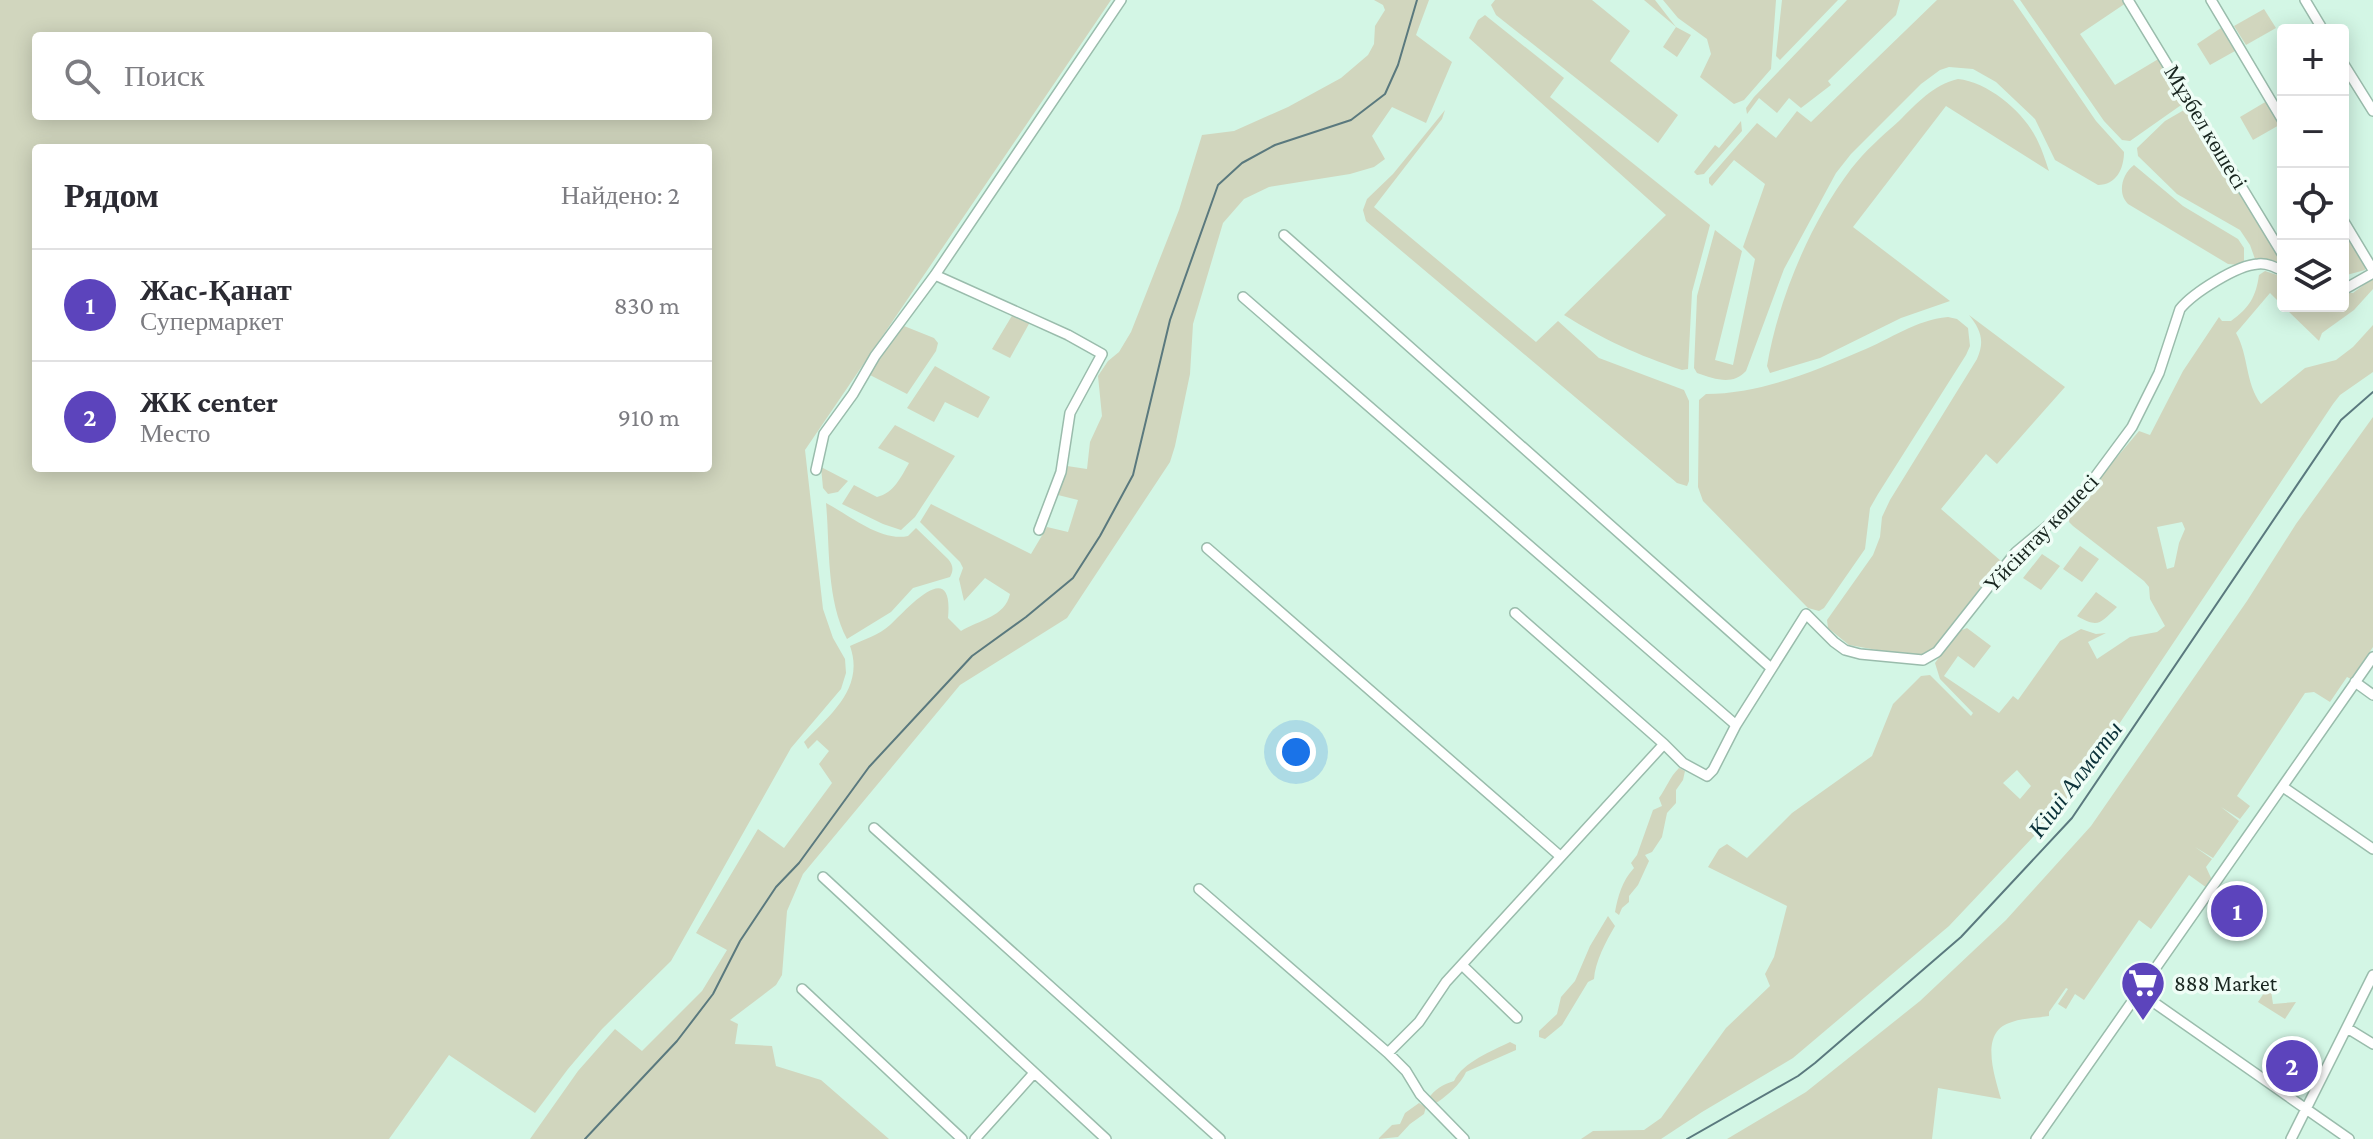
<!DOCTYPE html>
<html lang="ru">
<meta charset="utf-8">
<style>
body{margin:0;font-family:"Crimson Pro",serif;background:#f2f2f3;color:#2b2b33}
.controls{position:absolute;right:24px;top:24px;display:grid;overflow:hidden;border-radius:8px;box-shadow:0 4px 20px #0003}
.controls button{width:72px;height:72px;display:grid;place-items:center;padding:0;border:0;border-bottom:2px solid #e1e1e2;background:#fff;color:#2b2b33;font:40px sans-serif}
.you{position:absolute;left:1296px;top:752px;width:28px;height:28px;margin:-20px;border:6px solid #fff;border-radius:50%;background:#1a73e8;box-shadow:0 0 0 12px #1a73e833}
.badge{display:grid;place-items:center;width:52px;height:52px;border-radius:50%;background:#5c44bc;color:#fff;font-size:26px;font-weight:700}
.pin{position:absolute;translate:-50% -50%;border:4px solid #fff;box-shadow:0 2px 8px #0006}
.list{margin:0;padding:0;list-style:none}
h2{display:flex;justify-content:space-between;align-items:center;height:104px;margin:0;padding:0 32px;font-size:34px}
h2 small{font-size:26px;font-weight:400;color:#7c7c81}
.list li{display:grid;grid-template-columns:52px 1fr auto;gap:24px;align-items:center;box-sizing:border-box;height:112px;padding:0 32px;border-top:2px solid #e1e1e2}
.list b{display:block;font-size:30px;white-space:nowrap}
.list p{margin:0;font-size:26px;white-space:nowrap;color:#7c7c81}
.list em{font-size:26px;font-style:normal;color:#7c7c81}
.icon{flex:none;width:44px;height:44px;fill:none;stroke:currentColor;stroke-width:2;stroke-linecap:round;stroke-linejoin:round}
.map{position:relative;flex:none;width:2373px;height:1139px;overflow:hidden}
.search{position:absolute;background:#fff;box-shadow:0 4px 20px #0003;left:32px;top:32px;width:680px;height:88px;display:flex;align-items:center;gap:20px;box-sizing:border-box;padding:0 28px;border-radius:8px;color:#7c7c81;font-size:30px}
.panel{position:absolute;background:#fff;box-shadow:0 4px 20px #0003;left:32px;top:144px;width:680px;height:328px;border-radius:8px}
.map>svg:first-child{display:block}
</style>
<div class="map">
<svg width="2373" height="1139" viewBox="0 0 2373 1139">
<rect width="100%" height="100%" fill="#d3f6e5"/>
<path fill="#d1d6be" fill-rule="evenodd" d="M 0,0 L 1111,0 L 805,450 L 823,609 L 833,638 L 845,659 L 846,673 L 841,689 L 791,748 L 671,961 L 602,1029 L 568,1069 L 535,1113 L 449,1055 L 389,1139 L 0,1139 ZM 708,36 L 708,116 L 36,116 L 36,36 ZM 708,148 L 708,468 L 36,468 L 36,148 Z
M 1374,0 L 1429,0 L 1416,35 L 1452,62 L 1426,123 L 1392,107 L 1372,136 L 1385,159 L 1374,167 L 1350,174 L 1269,187 L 1244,199 L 1223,223 L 1193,324 L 1190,374 L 1175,446 L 1170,462 L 1067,618 L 960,685 L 803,874 L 787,911 L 782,975 L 776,985 L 730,1020 L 738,1024 L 735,1044 L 772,1046 L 776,1066 L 821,1080 L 889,1139 L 530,1139 L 578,1071 L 615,1029 L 642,1051 L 702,991 L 727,950 L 696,933 L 758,829 L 784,848 L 832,783 L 819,764 L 829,751 L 817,740 L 808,749 L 804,742 C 830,715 865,688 850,646 C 863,640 879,635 890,625 C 907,609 954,555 948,618 L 961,631 C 979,620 1005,617 1010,594 L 985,578 L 964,601 L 959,579 L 963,568 L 960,562 L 920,522 L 931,504 L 1031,554 L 1047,527 L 1068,532 L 1078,500 L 1058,495 L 1067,466 L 1087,469 L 1090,442 L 1102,416 L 1098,376 L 1108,361 L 1119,352 L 1131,332 L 1179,210 L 1202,135 L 1234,131 L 1288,107 L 1341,78 L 1368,55 L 1374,44 L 1375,26 L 1385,10 L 1383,5 Z
M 1495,0 L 1592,0 L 1630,31 L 1610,61 L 1678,115 L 1658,143 L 1496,15 L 1491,5 Z
M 1644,0 L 1655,0 L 1676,27 L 1691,35 L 1677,57 L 1663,47 L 1676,27 Z
M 1663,0 L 1776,0 L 1771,69 L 1744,100 L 1734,104 L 1730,101 L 1700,77 L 1711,54 L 1707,39 L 1678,18 Z
M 1782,0 L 1838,0 L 1780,60 L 1776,56 Z
M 1847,0 L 1900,0 L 1896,15 L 1828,81 L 1831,85 L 1801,108 L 1789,98 L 1777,113 L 1759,98 L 1747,114 L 1746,108 L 1754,97 Z
M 1937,0 L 2013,0 L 2096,121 L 2124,152 C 2124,169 2116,185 2098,185 L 2055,160 L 2035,119 L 1996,82 L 1973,69 L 1949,67 L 1940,70 L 1921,84 L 1851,154 L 1836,173 L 1784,269 L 1746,371 C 1732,386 1715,379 1697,373 L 1694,368 L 1697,296 L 1715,230 L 1742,251 L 1715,360 L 1733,365 L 1755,259 L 1743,247 L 1765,184 L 1734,160 L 1712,186 L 1709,183 L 1709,178 L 1757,123 L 1776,138 L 1797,111 L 1811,122 Z
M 2020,0 L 2124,0 L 2126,3 L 2080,34 L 2115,85 L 2160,58 L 2185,99 L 2184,103 L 2130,141 L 2122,140 L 2104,121 Z
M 2264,9 L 2276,28 L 2246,45 L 2234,26 Z
M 1485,15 L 1564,78 L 1550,97 L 1710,225 L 1692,292 L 1688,369 L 1682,370 C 1638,355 1604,340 1564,315 L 1666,215 L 1469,38 L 1478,20 Z
M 2221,28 L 2235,51 L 2210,65 L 2197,44 Z
M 1958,79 C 1987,82 2020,109 2034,134 C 2041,146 2045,159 2049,171 L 1946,106 L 1853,227 L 1950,301 L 1901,318 L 1820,358 L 1770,373 L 1767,366 C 1778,300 1810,223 1851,169 C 1865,151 1882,136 1899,121 C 1917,103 1933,85 1958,79 Z
M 2267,101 L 2281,124 L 2253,140 L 2240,117 Z
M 1445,110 L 1442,119 L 1374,207 L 1536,342 L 1558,321 L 1599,358 L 1684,390 L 1689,401 L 1689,481 L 1687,486 L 1677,483 L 1366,221 L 1363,210 L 1367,199 L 1393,174 Z
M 2184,110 L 2193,113 L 2198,132 L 2215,149 L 2282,257 L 2281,263 L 2255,259 L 2250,245 L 2240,230 L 2177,194 L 2138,156 L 2137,148 L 2165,121 Z
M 1741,121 L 1742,131 L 1704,174 L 1697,175 L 1694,172 L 1715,145 L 1719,148 Z
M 2134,165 L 2183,206 L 2238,239 L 2244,248 L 2244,261 L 2239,265 L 2228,264 L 2128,204 C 2117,193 2122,174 2134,165 Z
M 2343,227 L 2365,263 L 2365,270 L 2343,276 Z
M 2265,271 L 2283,277 L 2283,306 L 2270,293 L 2236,333 C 2249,356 2245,383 2261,404 L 2305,368 L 2336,360 L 2353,347 L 2373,325 L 2373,372 L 2340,395 L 2333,404 L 2069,799 L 1949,926 L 1793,1058 L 1702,1112 L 1661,1139 L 1581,1139 L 1593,1131 L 1644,1130 L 1661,1118 L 1726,1028 L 1770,986 L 1765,974 L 1774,957 L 1787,906 L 1708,867 L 1719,849 L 1727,844 L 1747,858 L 1792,813 L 1872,756 L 1893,704 L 1921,676 L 1930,675 L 1971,716 L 1973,713 L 1940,679 L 1935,663 L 1957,632 L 1967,628 L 1991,646 L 1974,668 L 1958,656 L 1944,676 L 1999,713 L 2013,696 L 2018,700 L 2060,641 L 2081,629 L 2096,634 L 2106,633 L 2088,642 L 2097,659 L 2130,637 L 2157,632 L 2165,626 L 2150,599 L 2149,587 L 2144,581 L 2073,526 L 2069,522 L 2069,514 L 2139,431 L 2150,435 L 2183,371 L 2219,317 L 2222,321 L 2231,321 C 2249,308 2256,297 2259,275 ZM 2182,522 L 2185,529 L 2179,543 L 2174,567 L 2167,569 L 2157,527 ZM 2017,770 L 2031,786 L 2020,799 L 2003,783 Z
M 2373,278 L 2373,289 L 2354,310 L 2322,333 L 2319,341 L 2283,306 L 2343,306 L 2343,293 L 2353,293 Z
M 1013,314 L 1030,322 L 1010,358 L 992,349 Z
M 1969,315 L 2065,387 L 1997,464 L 1986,454 L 1941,509 L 2001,561 L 1934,648 L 1920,655 L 1911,656 L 1849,645 L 1828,628 L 1827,620 L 1873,555 L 1880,537 L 1882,517 L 1890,500 L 1977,359 C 1985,341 1981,330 1969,315 Z
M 1948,317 L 1957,319 L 1968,328 L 1970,346 L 1966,355 L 1878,494 L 1870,508 L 1865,549 L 1824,608 L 1819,611 L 1808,608 L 1703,501 L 1698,487 L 1699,400 L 1706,394 C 1759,394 1813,372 1861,351 C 1891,339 1915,320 1948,317 Z
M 904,326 L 934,338 L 938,343 L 936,351 L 907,394 L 870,375 L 872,367 Z
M 935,366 L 990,397 L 978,418 L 945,402 L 934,422 L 907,408 Z
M 2373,417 L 2373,647 L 2351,679 L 2347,677 L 2330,702 L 2314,692 L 2305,693 L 2237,796 L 2250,806 L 2240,819 L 2221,807 L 2239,821 L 2213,858 L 2195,847 L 2212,859 L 2206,867 L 2212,880 L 2207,888 L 2189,875 L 2151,929 L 2139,920 L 2084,1000 L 2075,994 L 2066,1009 L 2058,1004 L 2068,989 L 2066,988 L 2049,1012 L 2049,1016 C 2037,1018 2024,1018 2012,1022 C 1978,1031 1995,1077 2001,1099 L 1938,1088 L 1932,1139 L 1727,1139 L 1806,1092 L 1920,1001 L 2006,920 L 2091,826 L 2247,601 L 2296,524 Z
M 895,425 L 955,456 L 915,517 L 901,530 L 883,524 L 842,504 L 854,485 L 877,497 C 894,493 901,477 909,463 L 878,448 Z
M 821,467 L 848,481 L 838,492 L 828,494 L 823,488 Z
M 826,503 C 849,515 881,542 908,536 L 916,528 L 948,559 C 953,565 954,570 950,577 L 913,588 L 891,612 L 847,639 C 826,599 830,546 826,503 Z
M 2080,546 L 2099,559 L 2082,582 L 2063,569 Z
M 2042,554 L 2060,566 L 2041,590 L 2023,578 Z
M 2096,592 L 2117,607 C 2100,624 2098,628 2077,616 Z
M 1679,768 L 1685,771 L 1683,780 L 1676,790 L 1676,803 L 1667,813 L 1662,837 L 1652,852 L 1645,855 L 1649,861 L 1638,885 L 1629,896 L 1629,902 L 1622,908 L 1619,915 L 1615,912 C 1618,896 1622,881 1634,868 L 1631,863 L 1637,855 L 1653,810 L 1662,806 L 1659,798 C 1667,787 1669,778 1679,768 Z
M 1608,916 L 1615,926 C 1606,941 1595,962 1594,979 L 1588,982 L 1562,1025 L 1545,1039 L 1539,1037 L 1539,1031 L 1557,1014 L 1561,997 L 1575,981 L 1590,946 Z
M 2270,984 L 2273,1004 L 2296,1002 L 2285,1019 L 2258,1002 Z
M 1510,1042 L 1516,1045 L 1516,1050 L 1466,1072 C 1462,1083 1444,1099 1434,1104 L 1428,1099 C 1435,1089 1442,1085 1454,1081 C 1463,1062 1492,1051 1510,1042 Z
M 1419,1103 L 1426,1107 L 1424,1114 L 1410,1124 L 1398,1137 L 1378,1139 L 1392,1125 L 1400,1124 L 1405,1113 Z"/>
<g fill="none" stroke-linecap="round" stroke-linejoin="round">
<path stroke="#5a797e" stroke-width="2" d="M 585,1139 L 677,1041 L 713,994 L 740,941 L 776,887 L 799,863 L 869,767 L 972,656 L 1026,617 L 1073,578 L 1100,536 L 1133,475 L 1170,320 L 1218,185 L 1242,163 L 1275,145 L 1351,120 L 1385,94 L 1398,65 L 1417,0
M 1687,1139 L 1798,1076 L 1815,1063 L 1961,937 L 2072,818 L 2341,420 L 2373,392"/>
<g stroke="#9abcac" stroke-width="12">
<path id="minor" d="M 2128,0 L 2283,255
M 2211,0 L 2283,121
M 2305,0 L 2323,30
M 2343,63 L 2373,111
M 2343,220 L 2373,270
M 1284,235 L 1771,668
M 935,275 L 1068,335 L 1102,354 L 1070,413 L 1061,472 L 1039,530
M 2343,290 L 2373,273
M 1243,297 L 1736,725 L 1806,614 L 1834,642 L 1845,650 L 1860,654 L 1923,660 L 1937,652 L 2016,552 L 2063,513 L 2089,485 L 2132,427 L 2159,373 L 2180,309 C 2193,293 2237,265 2258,264 C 2267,263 2275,267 2283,271
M 816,470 L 824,434 L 853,394 L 875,356 L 935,275 L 1121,0
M 1207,548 L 1560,856
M 1515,613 L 1664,744
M 2355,682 L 2373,695
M 2283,787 L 2373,849
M 874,828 L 1220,1139
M 823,877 L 1106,1139
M 1199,889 L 1388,1053 L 1406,1071 L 1420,1094 L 1464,1139
M 1462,965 L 1517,1018
M 802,989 L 962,1139
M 2139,992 L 2349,1139
M 2347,1028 L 2373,1044
M 1388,1053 L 1419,1022 L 1446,982 L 1664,744 L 1683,763 L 1707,776 L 1713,770 L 1736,725
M 975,1139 L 1034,1073
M 2036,1139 L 2373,657
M 2291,1139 L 2373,975"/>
</g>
<use href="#minor" stroke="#fff" stroke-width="9"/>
</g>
<defs>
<g id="supermarket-pin" transform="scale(2.3)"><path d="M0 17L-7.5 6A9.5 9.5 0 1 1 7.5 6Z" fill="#5c44bc" stroke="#effdf6"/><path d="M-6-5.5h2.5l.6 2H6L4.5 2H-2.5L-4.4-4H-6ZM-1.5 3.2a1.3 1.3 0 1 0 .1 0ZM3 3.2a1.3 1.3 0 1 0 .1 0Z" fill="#fff"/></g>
</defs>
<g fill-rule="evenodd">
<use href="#supermarket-pin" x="2143" y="983"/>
</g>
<g text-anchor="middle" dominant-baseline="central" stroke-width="7" stroke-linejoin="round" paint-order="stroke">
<g font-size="22" fill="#18251f" stroke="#effdf6">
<text transform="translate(2206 127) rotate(59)">Мұзбел көшесі</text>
<text transform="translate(2041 533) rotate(-46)">Үйсінтау көшесі</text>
</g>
<g font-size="22" fill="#18251f" stroke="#effdf6" text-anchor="start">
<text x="2174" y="983">888 Market</text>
</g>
<g font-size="24" font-style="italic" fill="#0b323a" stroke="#effdf6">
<text transform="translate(2075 779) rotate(-53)">Кіші Алматы</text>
</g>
</g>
</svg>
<div class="controls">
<button>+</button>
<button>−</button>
<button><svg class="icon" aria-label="locate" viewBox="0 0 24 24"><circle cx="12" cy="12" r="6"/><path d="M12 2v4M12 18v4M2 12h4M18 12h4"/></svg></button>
<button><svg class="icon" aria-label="layers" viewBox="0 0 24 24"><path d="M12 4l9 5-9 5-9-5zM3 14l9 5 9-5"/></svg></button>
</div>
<div class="you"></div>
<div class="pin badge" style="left:2237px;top:911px">1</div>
<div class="pin badge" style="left:2292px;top:1066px">2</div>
<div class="search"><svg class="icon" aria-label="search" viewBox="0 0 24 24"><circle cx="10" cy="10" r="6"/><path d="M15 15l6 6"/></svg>Поиск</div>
<section class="panel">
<h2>Рядом<small>Найдено: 2</small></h2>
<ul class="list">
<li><span class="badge">1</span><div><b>Жас-Қанат</b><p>Супермаркет</p></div><em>830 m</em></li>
<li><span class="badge">2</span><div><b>ЖК center</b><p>Место</p></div><em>910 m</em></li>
</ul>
</section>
</div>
